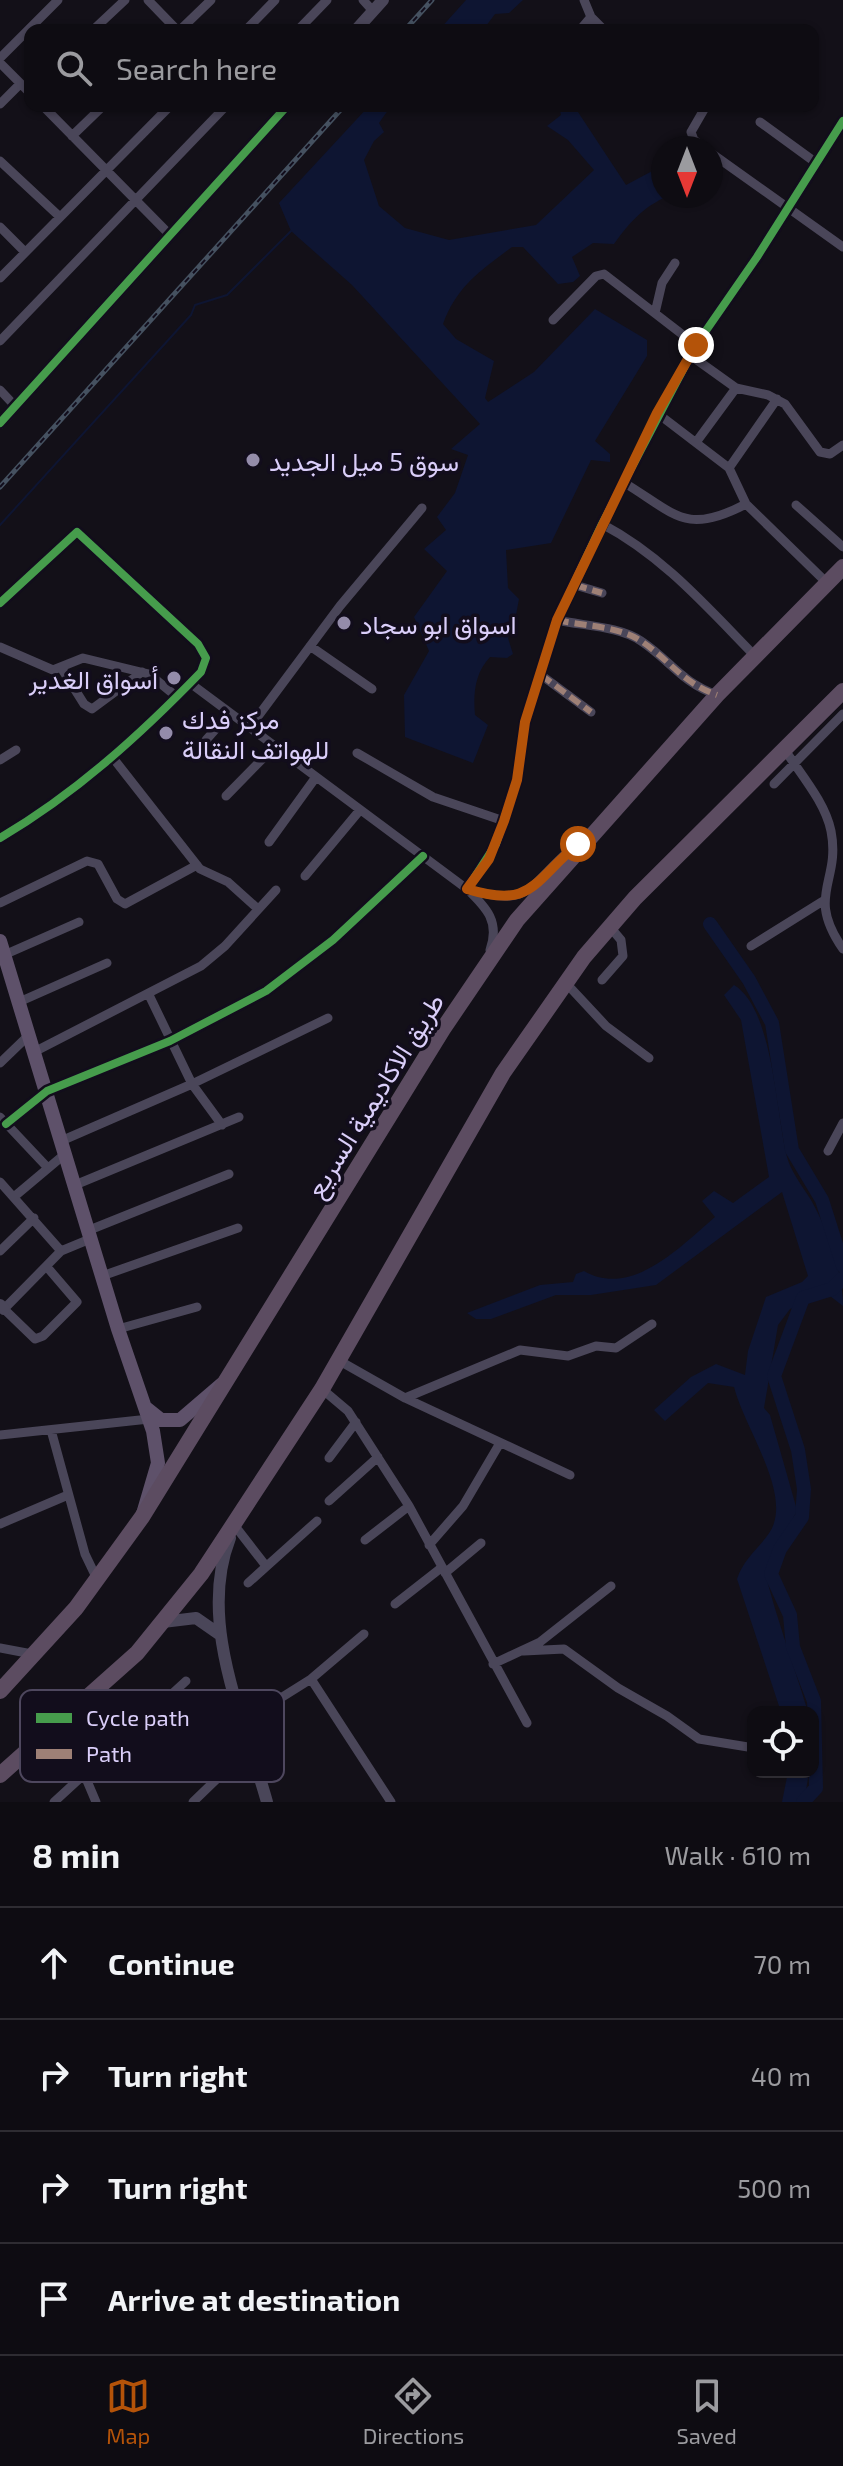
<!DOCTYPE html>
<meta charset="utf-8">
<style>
body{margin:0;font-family:"Exo 2",Vazirmatn,sans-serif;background:#1c1a20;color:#f1f3f6}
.controls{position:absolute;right:24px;bottom:24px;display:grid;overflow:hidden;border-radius:16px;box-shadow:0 2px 6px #0004}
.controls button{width:72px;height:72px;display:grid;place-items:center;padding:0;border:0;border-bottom:2px solid #2e2c32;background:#0e0c12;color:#f1f3f6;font:40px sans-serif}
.compass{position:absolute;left:651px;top:136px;width:72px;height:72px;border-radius:50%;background:#0e0c12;box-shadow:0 2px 6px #0004;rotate:180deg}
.stop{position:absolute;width:24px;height:24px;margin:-18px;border:6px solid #b45309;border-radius:50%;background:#fff}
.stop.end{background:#b45309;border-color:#fff;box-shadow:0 2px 8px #0008}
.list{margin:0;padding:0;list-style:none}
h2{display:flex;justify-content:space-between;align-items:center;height:104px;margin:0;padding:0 32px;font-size:34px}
h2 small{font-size:26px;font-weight:400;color:#9b9b9f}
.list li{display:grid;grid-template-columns:52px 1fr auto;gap:24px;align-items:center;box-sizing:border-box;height:112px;padding:0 32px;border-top:2px solid #2e2c32}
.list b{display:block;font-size:30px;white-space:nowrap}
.list em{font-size:26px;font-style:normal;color:#9b9b9f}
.icon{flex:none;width:44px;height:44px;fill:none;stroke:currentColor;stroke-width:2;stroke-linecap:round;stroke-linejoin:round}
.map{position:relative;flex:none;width:843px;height:1802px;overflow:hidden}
.search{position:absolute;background:#0e0c12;box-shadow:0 2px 6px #0004;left:24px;right:24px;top:24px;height:88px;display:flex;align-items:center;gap:20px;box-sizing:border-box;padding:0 28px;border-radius:16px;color:#9b9b9f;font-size:30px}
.sheet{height:552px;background:#0e0c12}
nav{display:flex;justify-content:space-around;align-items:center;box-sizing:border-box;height:112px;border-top:2px solid #2e2c32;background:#0e0c12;font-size:22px;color:#9b9b9f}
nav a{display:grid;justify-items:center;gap:4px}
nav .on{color:#b45309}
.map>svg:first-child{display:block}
</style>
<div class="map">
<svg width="843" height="1802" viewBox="0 0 843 1802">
<rect width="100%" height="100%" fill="#131018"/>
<path fill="#0e1532" d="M 466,0 L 523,0 L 509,13 L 495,14 L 483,30 L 439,30 Z
M 369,106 L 391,106 L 379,123 L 384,132 L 374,141 L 364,160 L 379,206 L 405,228 L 449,240 L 536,225 L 594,170 L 568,140 L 547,126 L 561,115 L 559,106 L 576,109 L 626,185 L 656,169 L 663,180 L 663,196 L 668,196 C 643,207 630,222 614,244 L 593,243 L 572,257 L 580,276 L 573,282 L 558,284 L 523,247 L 512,247 C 480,271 457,286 443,324 L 456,339 L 494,361 L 485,398 L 488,402 L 534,372 L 595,309 L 647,340 L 647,356 L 595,441 L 610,454 L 610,462 L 591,460 L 551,543 L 506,550 L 508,588 L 519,599 L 513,631 L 508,638 L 513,654 L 507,658 L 490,657 C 475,673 473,693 475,715 L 488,725 L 473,763 L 405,737 L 404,695 L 429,651 L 414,617 L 447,571 L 424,549 L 446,530 L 437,517 L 455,493 L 468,455 L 451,449 L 480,424 L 352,285 L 291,231 L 279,203 Z
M 734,985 C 773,1008 776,1112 787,1157 C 791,1172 803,1187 811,1200 C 828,1230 843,1272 843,1306 L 830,1296 L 790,1309 L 778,1325 L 764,1408 L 770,1415 L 797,1510 C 789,1530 772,1550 766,1570 C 763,1579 803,1692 808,1712 L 781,1712 L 737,1579 C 745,1554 769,1541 774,1523 C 786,1485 744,1426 734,1387 L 708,1383 L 665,1421 L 654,1410 L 691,1377 L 716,1364 L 745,1375 L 748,1351 L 766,1297 L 802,1282 L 808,1276 L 782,1192 L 656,1285 L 591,1295 L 556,1295 L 491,1319 L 476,1319 L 467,1313 L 540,1285 L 573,1282 L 576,1274 L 584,1271 C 632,1299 682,1245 715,1217 L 702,1201 L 714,1191 L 733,1203 L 769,1177 L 741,1020 L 724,995 Z
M 788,1772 L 809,1772 L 804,1802 L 782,1802 Z"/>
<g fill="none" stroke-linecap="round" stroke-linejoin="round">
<path stroke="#0e1532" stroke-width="2" d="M 0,525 L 191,315 L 195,305 L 227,295 L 291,231"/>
<path stroke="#0e1532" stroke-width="14" d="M 710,924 L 749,980 L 772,1023 L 792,1150 L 822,1200 L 843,1266
M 803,1802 L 816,1788 L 814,1701 L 793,1647 L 790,1615 L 771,1574 L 780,1549 L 802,1517 L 804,1489 L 798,1450 L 774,1376 L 803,1298 L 832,1289 L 843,1278"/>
<path stroke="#4a4659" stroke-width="9" d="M 148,0 L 177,30
M 363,0 L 373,11
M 584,0 L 591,17 L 604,30
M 93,30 L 125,0
M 180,30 L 211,0
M 246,30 L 275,0
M 298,30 L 327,0
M 580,30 L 591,17
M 0,58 L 58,0
M 0,63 L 30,93
M 0,104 L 20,84
M 43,106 L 170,235
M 760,122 L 815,162
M 72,136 L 103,106
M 705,148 L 694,140 L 691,132 L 706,106
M 711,153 L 843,247
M 0,161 L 60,217
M 0,227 L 25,252
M 0,278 L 170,106
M 655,313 L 662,283 L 675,263
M 553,320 L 596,276 L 604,274 L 696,345
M 0,341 L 226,106
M 690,355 L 736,388 L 768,395 L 785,404 L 820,452 L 830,454 L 843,445
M 0,390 L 15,406
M 657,413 L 729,468 L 746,504 L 827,583
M 697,441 L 736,388
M 729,468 L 777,399
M 623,482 C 676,514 685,536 746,504
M 796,505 L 843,547
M 602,524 C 663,556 707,607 755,656
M 575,585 L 602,593
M 0,603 L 77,532 L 198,644 L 206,658 L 201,672 C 139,736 76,793 0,838
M 557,620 C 583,626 619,626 641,641 C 671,661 681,682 717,695
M 310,646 L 372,689
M 0,647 L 53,670 L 83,658 L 149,674 L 177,697
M 62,669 L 84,704 L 92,709 L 142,672
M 541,675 L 591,712
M 190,683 L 467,889 C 487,908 500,922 490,950
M 250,727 L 340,606 L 422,508
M 206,740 L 230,713
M 785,750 C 801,775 825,802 831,831 C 841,883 805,894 843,949
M 357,753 L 433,797 L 504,821
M 113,758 L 200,869 L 228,882 L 258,909
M 0,760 L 16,750
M 774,784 L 843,714
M 226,796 L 275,746
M 269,842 L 316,777
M 305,876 L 360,810
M 467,889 L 496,844 L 517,780 L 525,722 L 557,620 L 602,524 L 696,345 L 757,257 L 843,121
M 471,890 C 529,908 529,886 569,851
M 0,903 L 87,861 L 98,864 L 117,899 L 125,904 L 197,865
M 751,946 L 823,901
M 4,955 L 79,922
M 602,980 L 623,956 L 621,940 L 610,927
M 565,982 L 606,1026 L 649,1058
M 149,995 L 192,1084 L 222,1125
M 19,1002 L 107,963
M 34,1052 L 201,966 L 225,946 L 276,890
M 0,1063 L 29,1035
M 0,1117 L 48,1168
M 6,1124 L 47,1091 L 170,1041 L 266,991 L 333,940 L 423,856
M 61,1141 L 192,1084 L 328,1018
M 828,1151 L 843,1123
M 0,1182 L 61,1251 L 4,1309 L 35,1339 L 43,1336 L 77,1302 L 47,1267
M 75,1185 L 239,1117
M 15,1196 L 65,1154
M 87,1231 L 229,1174
M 0,1251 L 34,1218
M 61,1251 L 90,1239
M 102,1276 L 238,1228
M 118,1329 L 197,1307
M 338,1360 L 405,1398 L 570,1475
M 322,1389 L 348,1411 L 409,1506 L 527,1723
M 405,1398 L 520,1350 L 568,1356 L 596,1346 L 616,1348 L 652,1324
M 51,1430 L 85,1554 L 97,1579
M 0,1435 L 149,1419
M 329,1458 L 356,1422
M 329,1501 L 378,1457
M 0,1524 L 68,1495
M 235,1526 L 266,1566
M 365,1540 L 409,1506
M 429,1545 L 463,1506 L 500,1443
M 445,1573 L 481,1543
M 248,1583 L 317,1521
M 395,1604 L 441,1568
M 0,1648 L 32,1654
M 524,1651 L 564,1649 L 618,1688 L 667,1716 L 699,1739 L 748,1747
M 493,1664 L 540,1642 L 611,1586
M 311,1679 L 391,1802
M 244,1721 L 311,1679 L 364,1634
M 71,1743 L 96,1802
M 54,1802 L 186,1681
M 193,1802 L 224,1772"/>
<path stroke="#4a4659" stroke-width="12" d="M 356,30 L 383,0
M 0,423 L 287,106
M 0,1305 L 4,1309
M 230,1538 C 197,1622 244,1719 267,1802
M 163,1622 L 196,1618 L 219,1634"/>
<path stroke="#5e516a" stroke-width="14" d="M 0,941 L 118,1329 L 153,1431 L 158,1463 L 143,1514
M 146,1408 L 161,1420 L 180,1420 L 222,1384"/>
<path stroke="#5c4c61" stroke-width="16" d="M 0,1691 L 76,1608 L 142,1517 L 443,1029 L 517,920 L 717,695 L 843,567
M 0,1775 L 137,1653 L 201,1574 L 322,1389 L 503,1073 L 584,957 L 635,898 L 843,691"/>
<g stroke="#455160" stroke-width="5">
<path id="rail" d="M 405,30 L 432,0
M 0,487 L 344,106"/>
</g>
<use href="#rail" stroke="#120d1c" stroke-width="2" stroke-dasharray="6" stroke-linecap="butt"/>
<path stroke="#9e8076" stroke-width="6" stroke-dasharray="12 6" stroke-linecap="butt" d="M 575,585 L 602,593
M 557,620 C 583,626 619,626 641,641 C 671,661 681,682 717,695
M 541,675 L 591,712"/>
<g stroke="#120d1c" stroke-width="13">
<path id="cycleway" d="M 0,423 L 287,106
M 0,603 L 77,532 L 198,644 L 206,658 L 201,672 C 139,736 76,793 0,838
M 467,889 L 496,844 L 517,780 L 525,722 L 557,620 L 602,524 L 696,345 L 757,257 L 843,121
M 6,1124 L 47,1091 L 170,1041 L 266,991 L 333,940 L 423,856"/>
</g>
<use href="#cycleway" stroke="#469c4c" stroke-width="8"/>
</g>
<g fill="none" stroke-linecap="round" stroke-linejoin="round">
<path stroke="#b45309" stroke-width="10" d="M 578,844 C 532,882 533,909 467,889 L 489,859 L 504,821 L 517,780 L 525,722 L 557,620 L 657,413 L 696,345"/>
</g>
<g fill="#948caa" stroke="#120d1c" stroke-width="3">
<circle cx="253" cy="460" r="8"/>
<circle cx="344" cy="623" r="8"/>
<circle cx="174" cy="678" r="8"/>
<circle cx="166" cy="733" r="8"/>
</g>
<g text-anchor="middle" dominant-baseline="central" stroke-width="7" stroke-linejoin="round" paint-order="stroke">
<g font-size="26" fill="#dacef9" stroke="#120d1c" text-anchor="start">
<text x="269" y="460">سوق 5 ميل الجديد</text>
<text x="360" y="623">اسواق ابو سجاد</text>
<text x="158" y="678" text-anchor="end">أسواق الغدير</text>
<text x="182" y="718">مركز فدك<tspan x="182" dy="30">للهواتف النقالة</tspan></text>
</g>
<g font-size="26" fill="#dacef9" stroke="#120d1c">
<text transform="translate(374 1095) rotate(-58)">طريق الاكاديمية السريع</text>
</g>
</g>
<rect x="20" y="1690" width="264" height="92" rx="12" fill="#120d1c" stroke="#4e475e" stroke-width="2"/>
<rect x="36" y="1713" width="36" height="10" fill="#469c4c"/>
<rect x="36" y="1749" width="36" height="10" fill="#9e8076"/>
<g font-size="22" fill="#dacef9">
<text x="86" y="1726">Cycle path</text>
<text x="86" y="1762">Path</text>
</g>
</svg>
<div class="controls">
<button><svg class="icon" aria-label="locate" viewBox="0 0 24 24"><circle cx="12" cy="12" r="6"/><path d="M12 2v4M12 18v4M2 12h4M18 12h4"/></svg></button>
</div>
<svg class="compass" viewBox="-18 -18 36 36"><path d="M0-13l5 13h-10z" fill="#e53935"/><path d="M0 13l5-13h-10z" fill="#9b9b9f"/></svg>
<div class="stop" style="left:578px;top:844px"></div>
<div class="stop end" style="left:696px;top:345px"></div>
<div class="search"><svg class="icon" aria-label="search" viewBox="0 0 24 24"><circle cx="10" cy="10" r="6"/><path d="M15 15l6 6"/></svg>Search here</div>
</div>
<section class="sheet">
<h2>8 min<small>Walk · 610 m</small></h2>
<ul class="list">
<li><svg class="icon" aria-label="ahead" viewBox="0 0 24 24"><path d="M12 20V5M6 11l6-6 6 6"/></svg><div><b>Continue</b></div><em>70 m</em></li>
<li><svg class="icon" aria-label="right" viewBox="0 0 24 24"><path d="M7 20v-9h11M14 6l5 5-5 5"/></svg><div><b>Turn right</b></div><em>40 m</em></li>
<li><svg class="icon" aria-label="right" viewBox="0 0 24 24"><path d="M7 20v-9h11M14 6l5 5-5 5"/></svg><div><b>Turn right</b></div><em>500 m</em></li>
<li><svg class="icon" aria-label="arrive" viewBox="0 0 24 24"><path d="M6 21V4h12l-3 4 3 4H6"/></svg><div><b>Arrive at destination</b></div></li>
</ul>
</section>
<nav>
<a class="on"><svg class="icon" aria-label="map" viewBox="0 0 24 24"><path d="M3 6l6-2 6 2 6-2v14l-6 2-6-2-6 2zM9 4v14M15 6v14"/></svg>Map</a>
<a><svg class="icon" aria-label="directions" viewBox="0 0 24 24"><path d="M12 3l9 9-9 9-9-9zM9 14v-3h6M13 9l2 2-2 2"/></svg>Directions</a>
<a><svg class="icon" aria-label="saved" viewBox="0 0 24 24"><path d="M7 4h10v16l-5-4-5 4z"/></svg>Saved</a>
</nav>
